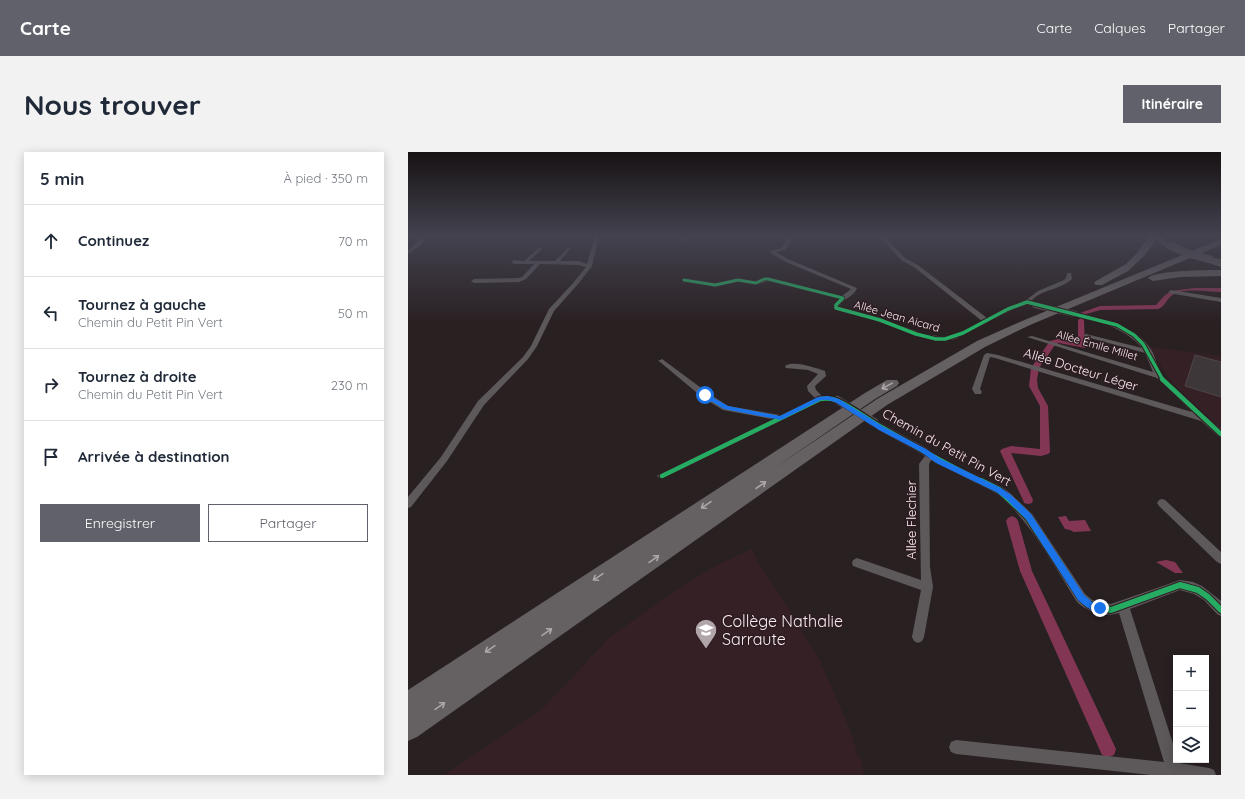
<!DOCTYPE html>
<html lang="fr">
<meta charset="utf-8">
<style>
body{margin:0;font-family:Quicksand,sans-serif;background:#f2f2f3;color:#1f2937}
.controls{position:absolute;right:12px;bottom:12px;display:grid;overflow:hidden;border-radius:0px;box-shadow:0 2px 10px #0003}
.controls button{width:36px;height:36px;display:grid;place-items:center;padding:0;border:0;border-bottom:1px solid #e0e1e3;background:#fff;color:#1f2937;font:20px sans-serif}
.stop{position:absolute;width:12px;height:12px;margin:-9px;border:3px solid #1a73e8;border-radius:50%;background:#fff}
.stop.end{background:#1a73e8;border-color:#fff;box-shadow:0 1px 4px #0008}
.list{margin:0;padding:0;list-style:none}
h2{display:flex;justify-content:space-between;align-items:center;height:52px;margin:0;padding:0 16px;font-size:17px}
h2 small{font-size:13px;font-weight:400;color:#747a83}
.list li{display:grid;grid-template-columns:26px 1fr auto;gap:12px;align-items:center;box-sizing:border-box;height:72px;padding:0 16px;border-top:1px solid #e0e1e3}
.list b{display:block;font-size:15px;white-space:nowrap}
.list p{margin:0;font-size:13px;white-space:nowrap;color:#747a83}
.list em{font-size:13px;font-style:normal;color:#747a83}
.actions{display:flex;gap:8px;padding:12px 16px}
.actions a{flex:1;padding:9px 0;border:1px solid #60616a;border-radius:0px;text-align:center;font-size:14px;color:#60616a}
.actions .main{background:#60616a;color:#fff}
.icon{flex:none;width:22px;height:22px;fill:none;stroke:currentColor;stroke-width:2;stroke-linecap:round;stroke-linejoin:round}
.map{position:relative;flex:none;width:813px;height:623px;overflow:hidden;border-radius:0px}
header{display:flex;align-items:center;gap:24px;box-sizing:border-box;height:56px;padding:0 20px;background:#60616a;color:#fff}
header strong{font-size:19px}
nav{display:flex;gap:22px;margin-inline-start:auto;font-size:14px}
.intro{display:flex;align-items:center;justify-content:space-between;box-sizing:border-box;height:96px;padding:0 24px}
h1{margin:0;font-size:28px}
.button{padding:10px 18px;border-radius:0px;background:#60616a;color:#fff;font-size:14px;font-weight:700}
main{display:flex;gap:24px;padding:0 24px}
aside{flex:1;background:#fff;border-radius:0px;box-shadow:0 2px 10px #0003}
.map>svg:first-child{display:block}
</style>
<header>
<strong>Carte</strong>
<nav><a>Carte</a><a>Calques</a><a>Partager</a></nav>
</header>
<div class="intro"><h1>Nous trouver</h1><a class="button">Itinéraire</a></div>
<main>
<aside>
<h2>5 min<small>À pied · 350 m</small></h2>
<ul class="list">
<li><svg class="icon" aria-label="ahead" viewBox="0 0 24 24"><path d="M12 20V5M6 11l6-6 6 6"/></svg><div><b>Continuez</b></div><em>70 m</em></li>
<li><svg class="icon" aria-label="left" viewBox="0 0 24 24"><path d="M17 20v-9H6M10 6l-5 5 5 5"/></svg><div><b>Tournez à gauche</b><p>Chemin du Petit Pin Vert</p></div><em>50 m</em></li>
<li><svg class="icon" aria-label="right" viewBox="0 0 24 24"><path d="M7 20v-9h11M14 6l5 5-5 5"/></svg><div><b>Tournez à droite</b><p>Chemin du Petit Pin Vert</p></div><em>230 m</em></li>
<li><svg class="icon" aria-label="arrive" viewBox="0 0 24 24"><path d="M6 21V4h12l-3 4 3 4H6"/></svg><div><b>Arrivée à destination</b></div></li>
</ul>
<div class="actions"><a class="main">Enregistrer</a><a>Partager</a></div>
</aside>
<div class="map">
<svg width="813" height="623" viewBox="0 0 813 623">
<rect width="100%" height="100%" fill="#292022"/>
<path fill="#352026" d="M 742,195 L 813,204 L 813,277 L 767,234 L 757,221 Z
M 344,397 L 351,412 L 376,449 L 413,511 L 443,580 L 450,605 L 453,606 L 456,623 L 36,623 L 134,557 L 203,484 L 276,433 L 309,413 Z"/>
<path fill="#833654" d="M 658,364 L 661,369 L 677,368 L 683,379 L 666,380 L 662,378 L 657,377 L 650,365 Z
M 758,408 L 767,410 L 775,421 L 767,421 L 748,410 Z"/>
<g fill="none" stroke-linecap="round" stroke-linejoin="round">
<path fill="#833654" fill-rule="evenodd" d="M 786,136 L 813,136 L 813,140 C 798,140 776,135 763,144 C 758,148 757,155 750,157 L 692,158 L 675,163 L 672,161 L 692,154 L 748,153 L 757,143 L 764,139 Z
M 673,166 L 676,168 L 677,196 L 651,191 L 647,193 L 631,216 L 629,228 L 630,236 L 640,254 L 642,300 L 640,302 L 633,304 L 603,301 L 625,348 L 624,351 L 620,352 L 616,351 L 615,348 L 592,299 L 594,297 L 603,294 L 632,297 L 632,254 L 621,234 L 623,216 L 642,189 L 650,187 L 670,191 L 670,168 Z
M 604,364 L 608,366 L 610,369 L 624,419 L 708,597 L 706,603 L 700,605 L 694,603 L 612,419 L 598,369 L 600,366 Z"/>
</g>
<path fill="#3e3739" stroke="#4e4648" d="M 787,203 L 813,210 L 813,245 L 777,234 Z"/>
<g fill="none" stroke-linecap="round" stroke-linejoin="round">
<path fill="#5d595a" fill-rule="evenodd" d="M 16,83 L 21,83 L 13,93 L 0,102 L 0,99 Z
M 187,83 L 191,83 L 184,114 L 170,132 L 146,159 L 129,194 L 120,207 L 76,253 L 39,309 L 3,355 L 0,356 L 0,345 L 33,305 L 70,249 L 115,205 L 123,194 L 141,157 L 166,130 L 178,115 L 171,113 L 132,112 L 118,127 L 111,130 L 66,131 L 63,129 L 66,127 L 110,126 L 114,125 L 126,112 L 106,112 L 103,110 L 106,108 L 116,109 L 132,95 L 134,95 L 134,97 L 121,109 L 147,109 L 161,95 L 163,96 L 152,109 L 171,109 L 179,112 Z
M 276,83 L 281,83 L 276,90 L 272,90 Z
M 382,83 L 387,83 L 377,98 L 368,100 L 382,108 L 449,136 C 447,144 434,147 431,155 L 479,169 L 517,182 L 537,185 L 543,184 L 574,169 L 506,115 L 493,108 L 470,83 L 475,83 L 497,106 L 510,113 L 579,166 L 610,151 L 617,149 L 630,139 L 656,128 L 658,126 L 659,121 L 663,121 L 664,127 C 652,138 634,137 623,149 L 629,152 L 629,154 L 619,152 L 614,153 L 547,187 C 523,193 499,179 476,172 C 460,166 443,162 426,157 L 425,153 L 431,147 L 360,129 L 348,133 L 330,130 L 307,135 L 273,128 L 276,126 L 307,131 L 330,126 L 347,129 L 354,126 L 360,125 L 434,144 L 443,137 L 378,110 L 362,101 L 362,99 L 373,96 Z
M 763,138 L 813,146 L 813,150 L 761,141 L 760,140 Z
M 667,160 C 694,167 728,172 744,199 C 748,206 749,216 755,224 C 771,244 794,260 813,277 L 813,285 L 810,284 L 793,269 L 587,206 L 582,205 L 572,237 L 574,240 L 573,242 L 567,242 L 564,237 L 576,203 L 579,201 L 590,203 L 784,260 L 749,226 L 619,185 L 624,184 L 745,220 L 737,201 L 675,184 L 678,182 L 734,196 C 716,175 691,170 665,163 L 664,162 Z
M 254,207 L 300,241 L 320,254 L 372,263 L 407,246 L 400,239 L 399,234 L 410,222 L 400,218 L 378,216 L 377,214 C 386,208 407,216 417,219 L 418,224 L 407,234 L 408,238 L 414,244 L 420,244 L 432,246 L 433,248 L 429,250 L 420,248 L 414,249 L 254,327 L 251,326 L 249,324 L 251,322 L 364,267 L 315,258 L 294,245 L 252,210 L 250,209 Z
M 466,267 L 518,296 L 534,307 L 594,335 L 603,342 L 624,362 L 677,442 L 684,448 L 703,452 L 772,428 L 785,430 L 794,434 L 813,449 L 813,464 L 809,462 L 796,448 L 786,442 L 772,438 L 722,457 L 768,601 L 768,608 L 770,608 L 771,611 L 801,616 L 806,618 L 808,623 L 743,623 L 548,602 L 543,600 L 541,595 L 543,590 L 548,588 L 756,610 L 711,461 C 697,466 680,460 669,450 C 645,412 623,369 588,341 L 523,308 L 521,312 L 522,415 L 525,435 L 516,485 L 514,489 L 510,491 L 506,489 L 504,485 L 513,438 L 445,414 L 444,411 L 445,408 L 449,406 L 513,428 L 511,312 L 517,304 L 471,278 L 462,270 Z
M 754,347 L 757,348 L 813,400 L 813,412 L 809,410 L 751,354 L 749,351 L 751,348 Z"/>
<path fill="#605c5d" fill-rule="evenodd" d="M 797,106 L 813,111 L 813,115 L 795,109 L 794,108 Z"/>
<path fill="#60595a" fill-rule="evenodd" d="M 747,83 L 754,83 L 756,88 L 766,94 L 765,96 C 756,97 750,90 747,83 Z
M 798,105 L 813,107 L 813,111 L 798,109 Z"/>
<path fill="#656062" fill-rule="evenodd" d="M 742,83 L 752,83 L 736,104 L 720,119 L 694,133 L 688,133 L 686,131 L 688,129 L 718,112 L 729,101 Z
M 813,87 L 813,93 L 622,173 L 577,195 L 479,253 L 9,585 L 0,589 L 0,538 L 457,241 L 479,228 L 489,228 L 491,231 L 489,234 L 467,247 L 365,317 L 469,247 L 569,189 L 614,169 Z
M 813,118 L 813,124 L 772,125 L 745,129 L 740,126 C 748,118 800,118 813,118 Z"/>
<path stroke="#5d595a" stroke-width="6" d="M 627,153 L 667,162"/>
<path stroke="#5d595a" stroke-width="8" d="M 429,248 L 466,270"/>
<path stroke="#60595a" stroke-width="8" d="M 762,94 L 782,102 L 801,107"/>
<g stroke="#2d1c21" stroke-width="4.5">
<path id="cycleway-far3" d="M 276,128 L 307,133 L 330,128 L 348,131 L 356,127 L 360,127 L 435,146 L 433,148"/>
</g>
<g stroke="#2d1c21" stroke-width="5.5">
<path id="cycleway-far2" d="M 434,147 L 428,153 L 428,156 L 472,168 L 508,182 L 528,187 L 537,187 L 555,181 L 600,157 L 619,150 L 709,173 L 726,183 L 735,192 L 755,228"/>
</g>
<g stroke="#2d1c21" stroke-width="7">
<path id="cycleway-far1" d="M 754,227 L 813,282
M 254,324 L 412,247 C 418,246 424,246 430,249 C 446,256 460,268 475,276 C 508,295 541,314 575,330"/>
</g>
<g stroke="#2d1c21" stroke-width="8">
<path id="cycleway" d="M 573,329 L 591,338 L 620,365 L 673,446 L 681,453 L 703,458 L 772,433 L 790,438 L 800,445 L 813,458"/>
</g>
<use href="#cycleway-far3" stroke="#26ab63" stroke-width="3"/>
<use href="#cycleway-far2" stroke="#26ab63" stroke-width="3.5"/>
<use href="#cycleway-far1" stroke="#26ab63" stroke-width="4.5"/>
<use href="#cycleway" stroke="#26ab63" stroke-width="6"/>
</g>
<defs><path id="oneway-shaft" d="M-6 0H5M1.5-3L5.5 0L1.5 3" fill="none" stroke-width="1.6" stroke-linecap="round" stroke-linejoin="round"/></defs>
<g stroke="#afa6a9">
<use href="#oneway-shaft" transform="translate(479 234) rotate(151)"/>
<use href="#oneway-shaft" transform="translate(353 333) rotate(-35)"/>
<use href="#oneway-shaft" transform="translate(298 353) rotate(146)"/>
<use href="#oneway-shaft" transform="translate(246 407) rotate(-35)"/>
<use href="#oneway-shaft" transform="translate(190 425) rotate(146)"/>
<use href="#oneway-shaft" transform="translate(139 480) rotate(-35)"/>
<use href="#oneway-shaft" transform="translate(82 497) rotate(146)"/>
<use href="#oneway-shaft" transform="translate(32 554) rotate(-35)"/>
</g>
<linearGradient id="sky" x2="0" y2="1"><stop stop-color="#171213"/><stop offset="0.49" stop-color="#43424f"/><stop offset="1" stop-color="#43424f" stop-opacity="0"/></linearGradient>
<rect width="813" height="171" fill="url(#sky)"/>
<path fill="#1a73e8" d="M 297,241 L 320,254 L 372,264 L 410,245 L 420,244 L 431,247 L 476,275 L 518,297 L 533,307 L 593,336 L 603,343 L 623,362 L 676,443 L 684,450 L 695,454 L 696,456 L 695,459 C 686,462 677,454 670,448 L 618,367 L 598,347 L 588,340 L 528,311 L 513,300 L 471,278 L 427,250 L 420,248 L 413,248 L 373,268 L 316,257 L 295,244 L 294,243 Z"/>
<defs>
<g id="school-pin" transform="scale(1.15)"><path d="M0 17L-7.5 6A9.5 9.5 0 1 1 7.5 6Z" fill="#b0a5a8" stroke="#2d1c21"/><path d="M0-5L7-2L0 1L-7-2ZM-4 1L0 2.5L4 1V4Q0 6-4 4Z" fill="#fff"/></g>
</defs>
<g fill-rule="evenodd">
<use href="#school-pin" x="298" y="478"/>
</g>
<g text-anchor="middle" dominant-baseline="central" stroke-width="3" stroke-linejoin="round" paint-order="stroke">
<g font-size="11" fill="#f9edf0" stroke="#2d1c21">
<text transform="translate(489 164) rotate(16)">Allée Jean Aicard</text>
<text transform="translate(689 193) rotate(16)">Allée Émile Millet</text>
</g>
<g font-size="13" fill="#f9edf0" stroke="#2d1c21">
<text transform="translate(673 217) rotate(17)">Allée Docteur Léger</text>
<text transform="translate(539 295) rotate(29)">Chemin du Petit Pin Vert</text>
<text transform="translate(503 368) rotate(-90)">Allée Flechier</text>
</g>
<g font-size="16" fill="#f9edf0" stroke="#2d1c21" text-anchor="start">
<text x="314" y="469">Collège Nathalie<tspan x="314" dy="18">Sarraute</tspan></text>
</g>
</g>
</svg>
<div class="controls">
<button>+</button>
<button>−</button>
<button><svg class="icon" aria-label="layers" viewBox="0 0 24 24"><path d="M12 4l9 5-9 5-9-5zM3 14l9 5 9-5"/></svg></button>
</div>
<div class="stop" style="left:297px;top:243px"></div>
<div class="stop end" style="left:692px;top:456px"></div>
</div>
</main>
